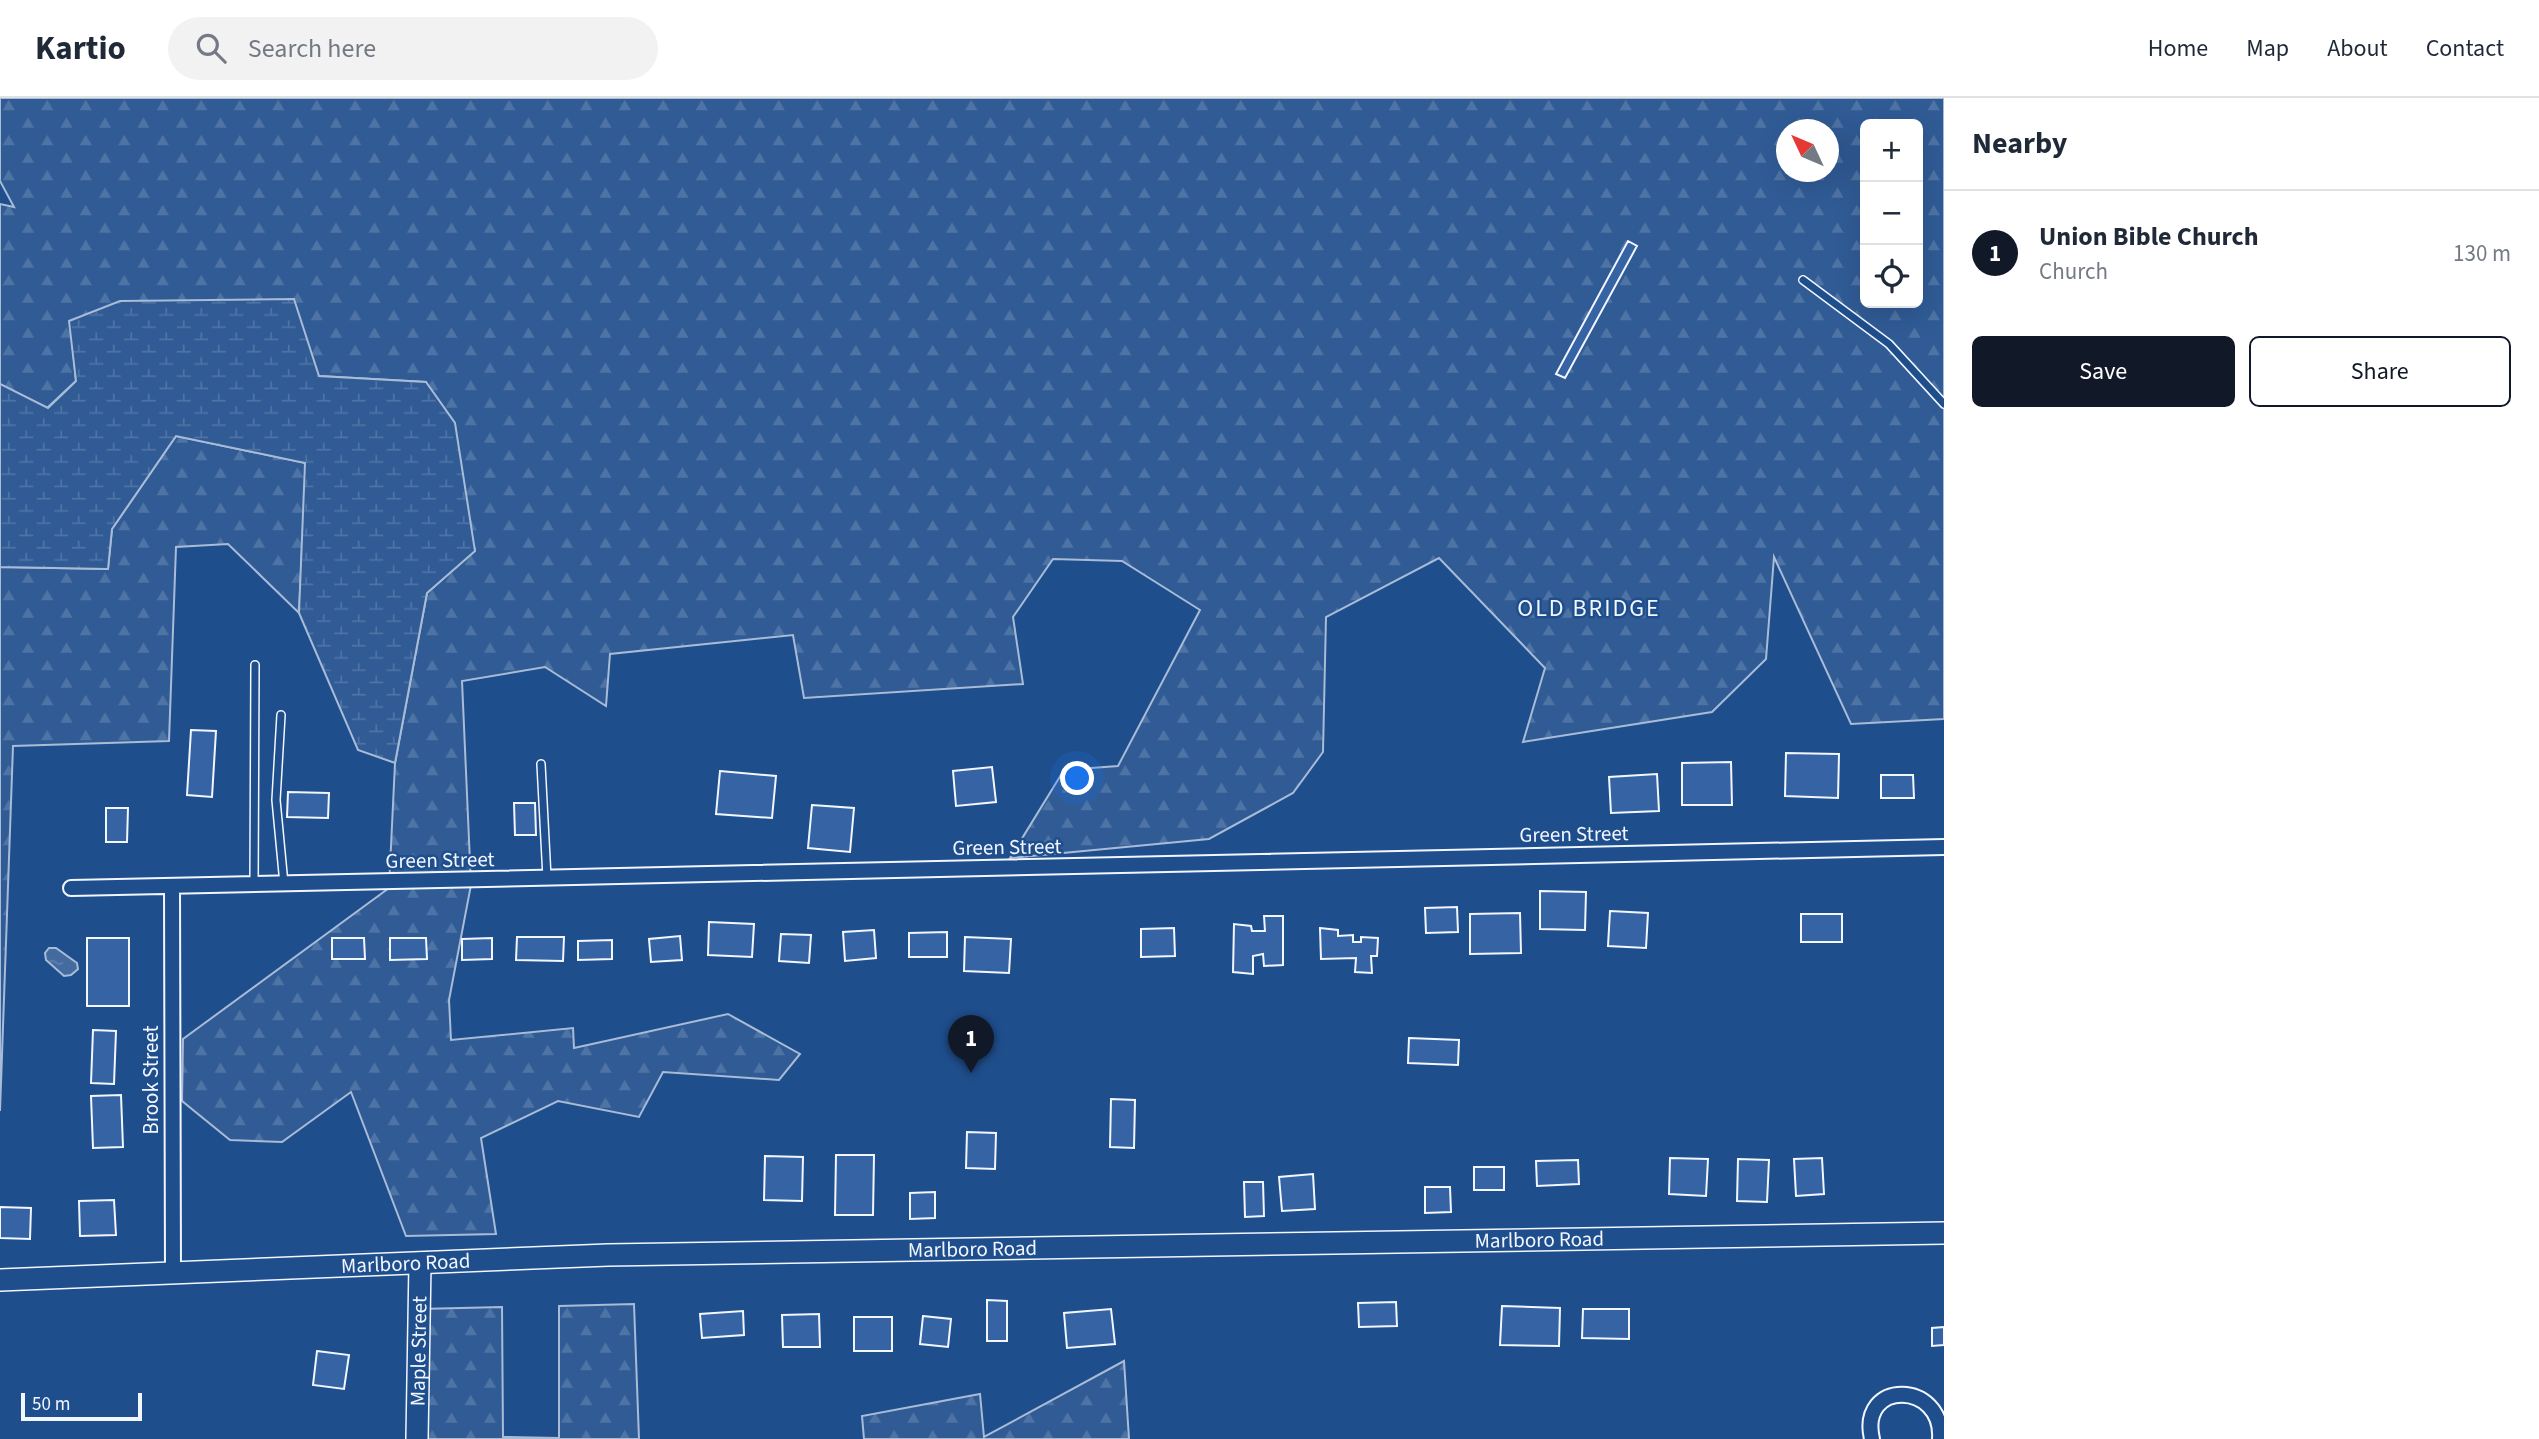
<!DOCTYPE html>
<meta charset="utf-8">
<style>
body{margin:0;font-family:"Source Sans 3",sans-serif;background:#f2f2f3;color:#1f2937}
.controls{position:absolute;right:21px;top:21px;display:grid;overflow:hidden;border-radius:10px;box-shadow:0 7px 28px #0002}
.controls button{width:63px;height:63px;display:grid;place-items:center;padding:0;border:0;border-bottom:2px solid #e0e1e3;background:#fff;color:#1f2937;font:35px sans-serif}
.compass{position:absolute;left:1776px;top:21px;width:63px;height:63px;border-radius:50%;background:#fff;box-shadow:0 7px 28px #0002;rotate:314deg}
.scale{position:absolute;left:21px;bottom:18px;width:121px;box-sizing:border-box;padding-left:7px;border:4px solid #f2f6ff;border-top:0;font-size:19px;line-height:24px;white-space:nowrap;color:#f2f6ff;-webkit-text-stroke:5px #1f4e8c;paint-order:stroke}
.you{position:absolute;left:1078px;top:681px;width:24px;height:24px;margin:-18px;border:5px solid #fff;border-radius:50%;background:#1a73e8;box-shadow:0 0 0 10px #1a73e833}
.badge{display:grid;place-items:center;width:46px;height:46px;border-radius:50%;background:#111827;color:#fff;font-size:23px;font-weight:700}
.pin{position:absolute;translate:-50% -58px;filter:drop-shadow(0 2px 4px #0008)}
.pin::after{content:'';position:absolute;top:37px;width:24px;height:21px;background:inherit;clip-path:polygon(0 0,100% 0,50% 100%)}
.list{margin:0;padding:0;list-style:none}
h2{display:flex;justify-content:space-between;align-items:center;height:91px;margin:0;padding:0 28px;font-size:30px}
h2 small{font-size:23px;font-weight:400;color:#747a83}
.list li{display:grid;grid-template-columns:46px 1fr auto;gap:21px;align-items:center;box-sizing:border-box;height:126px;padding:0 28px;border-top:2px solid #e0e1e3}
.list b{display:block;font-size:26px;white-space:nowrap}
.list p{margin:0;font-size:23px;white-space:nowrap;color:#747a83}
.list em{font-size:23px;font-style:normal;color:#747a83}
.actions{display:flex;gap:14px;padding:21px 28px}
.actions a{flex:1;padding:16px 0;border:2px solid #111827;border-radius:10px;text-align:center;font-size:24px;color:#111827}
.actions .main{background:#111827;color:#fff}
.icon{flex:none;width:38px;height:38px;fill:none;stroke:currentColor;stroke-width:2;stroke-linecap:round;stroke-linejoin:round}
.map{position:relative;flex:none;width:1944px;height:1341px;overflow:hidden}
header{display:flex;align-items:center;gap:42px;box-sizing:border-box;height:98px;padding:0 35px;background:#fff;border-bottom:2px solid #e0e1e3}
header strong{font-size:33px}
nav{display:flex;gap:38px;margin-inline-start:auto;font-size:24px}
.search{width:490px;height:63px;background:#f2f2f3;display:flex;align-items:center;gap:18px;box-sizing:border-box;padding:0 24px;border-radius:38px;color:#747a83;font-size:26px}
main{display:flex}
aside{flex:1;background:#fff}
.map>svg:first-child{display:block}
</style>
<header>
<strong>Kartio</strong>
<div class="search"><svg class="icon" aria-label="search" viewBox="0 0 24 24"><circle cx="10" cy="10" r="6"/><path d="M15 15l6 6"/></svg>Search here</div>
<nav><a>Home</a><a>Map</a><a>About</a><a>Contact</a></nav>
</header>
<main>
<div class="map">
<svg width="1944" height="1341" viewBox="0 0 1944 1341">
<defs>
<pattern id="forest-firs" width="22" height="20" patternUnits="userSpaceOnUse" patternTransform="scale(1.75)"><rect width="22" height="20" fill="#305b95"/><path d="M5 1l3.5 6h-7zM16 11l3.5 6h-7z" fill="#4e73a5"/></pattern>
<pattern id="wetland-marsh" width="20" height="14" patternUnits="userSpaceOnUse" patternTransform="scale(1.75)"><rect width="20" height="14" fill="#305b95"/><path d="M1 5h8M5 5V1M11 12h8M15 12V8" fill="none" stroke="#4e73a5"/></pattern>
<pattern id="water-ripples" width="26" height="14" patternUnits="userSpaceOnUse" patternTransform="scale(1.75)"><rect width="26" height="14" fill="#446ba0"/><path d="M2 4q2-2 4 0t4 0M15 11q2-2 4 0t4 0" fill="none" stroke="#5f81ae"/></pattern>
</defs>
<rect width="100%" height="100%" fill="#1f4e8c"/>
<path fill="url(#forest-firs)" stroke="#a8bbd7" stroke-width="2" fill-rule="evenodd" d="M 0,0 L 1944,0 L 1944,621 L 1851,626 L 1774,459 L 1766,561 L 1712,614 L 1523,644 L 1545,570 L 1439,460 L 1326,519 L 1323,654 L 1293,695 L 1209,741 L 1010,760 L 1064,672 L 1118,668 L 1200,512 L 1122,463 L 1053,461 L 1013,519 L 1023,586 L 804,600 L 793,537 L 610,556 L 606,608 L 545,569 L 462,583 L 471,787 L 449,902 L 451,942 L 573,930 L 574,950 L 728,916 L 800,956 L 779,982 L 663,974 L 639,1019 L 558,1003 L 481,1040 L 496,1136 L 406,1138 L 351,994 L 282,1044 L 230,1042 L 182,1003 L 183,941 L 389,790 L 395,665 L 427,495 L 475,452 L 426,284 L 319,278 L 70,223 L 76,283 L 47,310 L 0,286 L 0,106 L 14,109 L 0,83 ZM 1865,26 L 1918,26 L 1918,205 L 1865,205 ZM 1786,32 L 1828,32 L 1828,74 L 1786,74 Z
M 176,338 L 306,365 L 299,515 L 228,446 L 176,449 L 169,643 L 13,648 L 0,1013 L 0,469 L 108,471 L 112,431 Z
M 634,1206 L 639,1341 L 419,1341 L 419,1211 L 502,1209 L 503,1339 L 559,1340 L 559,1208 Z
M 1124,1263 L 1129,1341 L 864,1341 L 862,1318 L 980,1296 L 984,1339 Z"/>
<path fill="url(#wetland-marsh)" stroke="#a8bbd7" stroke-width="2" d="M 294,201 L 319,278 L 426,284 L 455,325 L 475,453 L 427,495 L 395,665 L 358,652 L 299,515 L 305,365 L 176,338 L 112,431 L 108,471 L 0,469 L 0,286 L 48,310 L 76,283 L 69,223 L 120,203 Z"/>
<path fill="url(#water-ripples)" stroke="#a8bbd7" stroke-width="2" d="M 49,850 L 56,850 L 77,865 L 78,871 L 71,877 L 64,878 L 46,862 L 45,855 Z"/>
<path fill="#3563a3" stroke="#f2f6ff" stroke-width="2" d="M 1628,143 L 1637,148 L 1565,280 L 1556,276 Z
M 191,632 L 216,633 L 212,699 L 187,697 Z
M 1786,655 L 1839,656 L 1838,700 L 1785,698 Z
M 1731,664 L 1732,707 L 1682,707 L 1682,665 Z
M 992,669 L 996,704 L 956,708 L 953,673 Z
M 720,673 L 776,678 L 772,720 L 716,716 Z
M 1657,676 L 1659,713 L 1611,715 L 1609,679 Z
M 1881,677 L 1913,677 L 1914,700 L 1881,700 Z
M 288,694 L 329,695 L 328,720 L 287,719 Z
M 514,705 L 535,705 L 536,737 L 515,737 Z
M 812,707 L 854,710 L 850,754 L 808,750 Z
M 106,710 L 128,710 L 127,744 L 106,744 Z
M 1540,793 L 1586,794 L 1585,832 L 1540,831 Z
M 1457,809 L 1458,834 L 1426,835 L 1425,810 Z
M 1610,813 L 1648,815 L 1646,850 L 1608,848 Z
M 1520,815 L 1521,855 L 1470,856 L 1470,816 Z
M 1801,816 L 1842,816 L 1842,844 L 1801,844 Z
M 1264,818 L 1283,818 L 1283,867 L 1264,868 L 1263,856 L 1253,858 L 1253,876 L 1233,874 L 1234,826 L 1251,828 L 1252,833 L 1265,833 Z
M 709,824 L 754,826 L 752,859 L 708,857 Z
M 1174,830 L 1175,858 L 1141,859 L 1141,831 Z
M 1320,830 L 1338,832 L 1338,838 L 1353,837 L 1353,844 L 1361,844 L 1361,839 L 1378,840 L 1377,858 L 1371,858 L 1372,875 L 1355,874 L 1356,860 L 1321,861 Z
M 874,832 L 876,860 L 845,863 L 843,834 Z
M 947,834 L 947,859 L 909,859 L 909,835 Z
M 781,836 L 811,837 L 809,865 L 779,863 Z
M 680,838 L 682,862 L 651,864 L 649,841 Z
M 517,839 L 564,839 L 563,863 L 516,862 Z
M 965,839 L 1011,841 L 1009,875 L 964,873 Z
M 87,840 L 129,840 L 129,908 L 87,908 Z
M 332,840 L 364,840 L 365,861 L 332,861 Z
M 390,840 L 426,840 L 427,861 L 390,862 Z
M 492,840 L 492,861 L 462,862 L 462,841 Z
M 612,842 L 612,861 L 578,862 L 578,843 Z
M 93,932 L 116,933 L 114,986 L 91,985 Z
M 1409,940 L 1459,942 L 1458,967 L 1408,965 Z
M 121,997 L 123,1049 L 93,1050 L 91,998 Z
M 1111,1001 L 1135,1002 L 1134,1050 L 1110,1049 Z
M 967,1034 L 996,1035 L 995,1071 L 966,1070 Z
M 836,1057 L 874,1057 L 873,1117 L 835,1117 Z
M 765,1058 L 803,1059 L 802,1103 L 764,1102 Z
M 1670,1060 L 1708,1061 L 1706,1098 L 1669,1096 Z
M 1822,1060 L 1824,1096 L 1796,1098 L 1794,1061 Z
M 1738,1061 L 1769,1062 L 1767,1104 L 1737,1103 Z
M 1578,1062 L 1579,1086 L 1537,1088 L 1536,1063 Z
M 1474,1069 L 1504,1069 L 1504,1092 L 1474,1092 Z
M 1313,1076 L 1315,1111 L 1282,1113 L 1279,1079 Z
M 1244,1084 L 1263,1084 L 1264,1118 L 1245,1119 Z
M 1425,1089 L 1450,1089 L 1451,1114 L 1425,1115 Z
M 935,1094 L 935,1120 L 910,1121 L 910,1095 Z
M 114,1102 L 116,1137 L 80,1138 L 79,1103 Z
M 0,1109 L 31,1110 L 30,1141 L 0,1140 Z
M 987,1202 L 1007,1203 L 1007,1243 L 987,1243 Z
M 1396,1204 L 1397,1228 L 1359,1229 L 1358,1205 Z
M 1502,1208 L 1560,1210 L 1559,1248 L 1500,1247 Z
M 1111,1211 L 1115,1246 L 1067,1250 L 1064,1215 Z
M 1583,1211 L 1629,1211 L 1629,1241 L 1582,1240 Z
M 743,1213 L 744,1237 L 702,1240 L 700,1216 Z
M 819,1216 L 820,1249 L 783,1249 L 782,1217 Z
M 923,1218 L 951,1221 L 948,1249 L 920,1246 Z
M 854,1219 L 892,1219 L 892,1253 L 854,1253 Z
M 1944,1229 L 1944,1247 L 1932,1248 L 1932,1230 Z
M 317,1253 L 349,1257 L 344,1291 L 313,1287 Z"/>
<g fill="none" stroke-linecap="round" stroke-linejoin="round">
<g stroke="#f2f6ff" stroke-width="10">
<path id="lane" d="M 1803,182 L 1889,246 L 1944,306
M 281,617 L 276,702 L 284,786
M 541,666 L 547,780
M 254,787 L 255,567"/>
</g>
<g stroke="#f2f6ff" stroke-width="18">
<path id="street" d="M 172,789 L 173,1175
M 71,790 L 1944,749
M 1872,1341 C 1858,1281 1944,1283 1940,1341"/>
</g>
<g stroke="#f2f6ff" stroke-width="24">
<g id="secondary">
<path id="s1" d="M 0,1182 L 608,1157 L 1944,1135"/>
<path id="s2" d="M 417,1341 L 420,1165"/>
</g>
</g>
<use href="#lane" stroke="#1f4e8c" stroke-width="7"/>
<use href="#street" stroke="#1f4e8c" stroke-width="14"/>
<use href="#secondary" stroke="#1f4e8c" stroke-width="21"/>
</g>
<g text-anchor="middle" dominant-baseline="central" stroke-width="5" stroke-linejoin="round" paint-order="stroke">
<g font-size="21" fill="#f2f6ff" stroke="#1f4e8c">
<text transform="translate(1574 736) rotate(-1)">Green Street</text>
<text transform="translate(1007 749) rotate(-1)">Green Street</text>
<text transform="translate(440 762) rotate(-1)">Green Street</text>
<text transform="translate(151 982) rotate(-90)">Brook Street</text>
<text stroke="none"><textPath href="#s1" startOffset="1540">Marlboro Road</textPath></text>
<text stroke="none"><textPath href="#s1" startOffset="973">Marlboro Road</textPath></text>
<text stroke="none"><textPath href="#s1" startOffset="406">Marlboro Road</textPath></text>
<text stroke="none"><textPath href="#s2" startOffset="88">Maple Street</textPath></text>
</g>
<g font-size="24" letter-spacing="2" fill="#f2f6ff" stroke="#1f4e8c">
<text x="1589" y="510">OLD BRIDGE</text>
</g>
</g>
</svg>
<div class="controls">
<button>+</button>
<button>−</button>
<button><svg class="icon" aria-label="locate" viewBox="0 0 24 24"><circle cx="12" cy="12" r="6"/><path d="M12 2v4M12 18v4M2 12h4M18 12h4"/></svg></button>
</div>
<svg class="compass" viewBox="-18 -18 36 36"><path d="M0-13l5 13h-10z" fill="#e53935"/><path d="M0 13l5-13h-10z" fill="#747a83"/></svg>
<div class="scale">50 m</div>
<div class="you"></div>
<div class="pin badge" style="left:971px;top:975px">1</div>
</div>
<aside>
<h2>Nearby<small></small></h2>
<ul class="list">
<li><span class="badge">1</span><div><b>Union Bible Church</b><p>Church</p></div><em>130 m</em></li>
</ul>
<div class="actions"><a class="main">Save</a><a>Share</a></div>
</aside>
</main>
